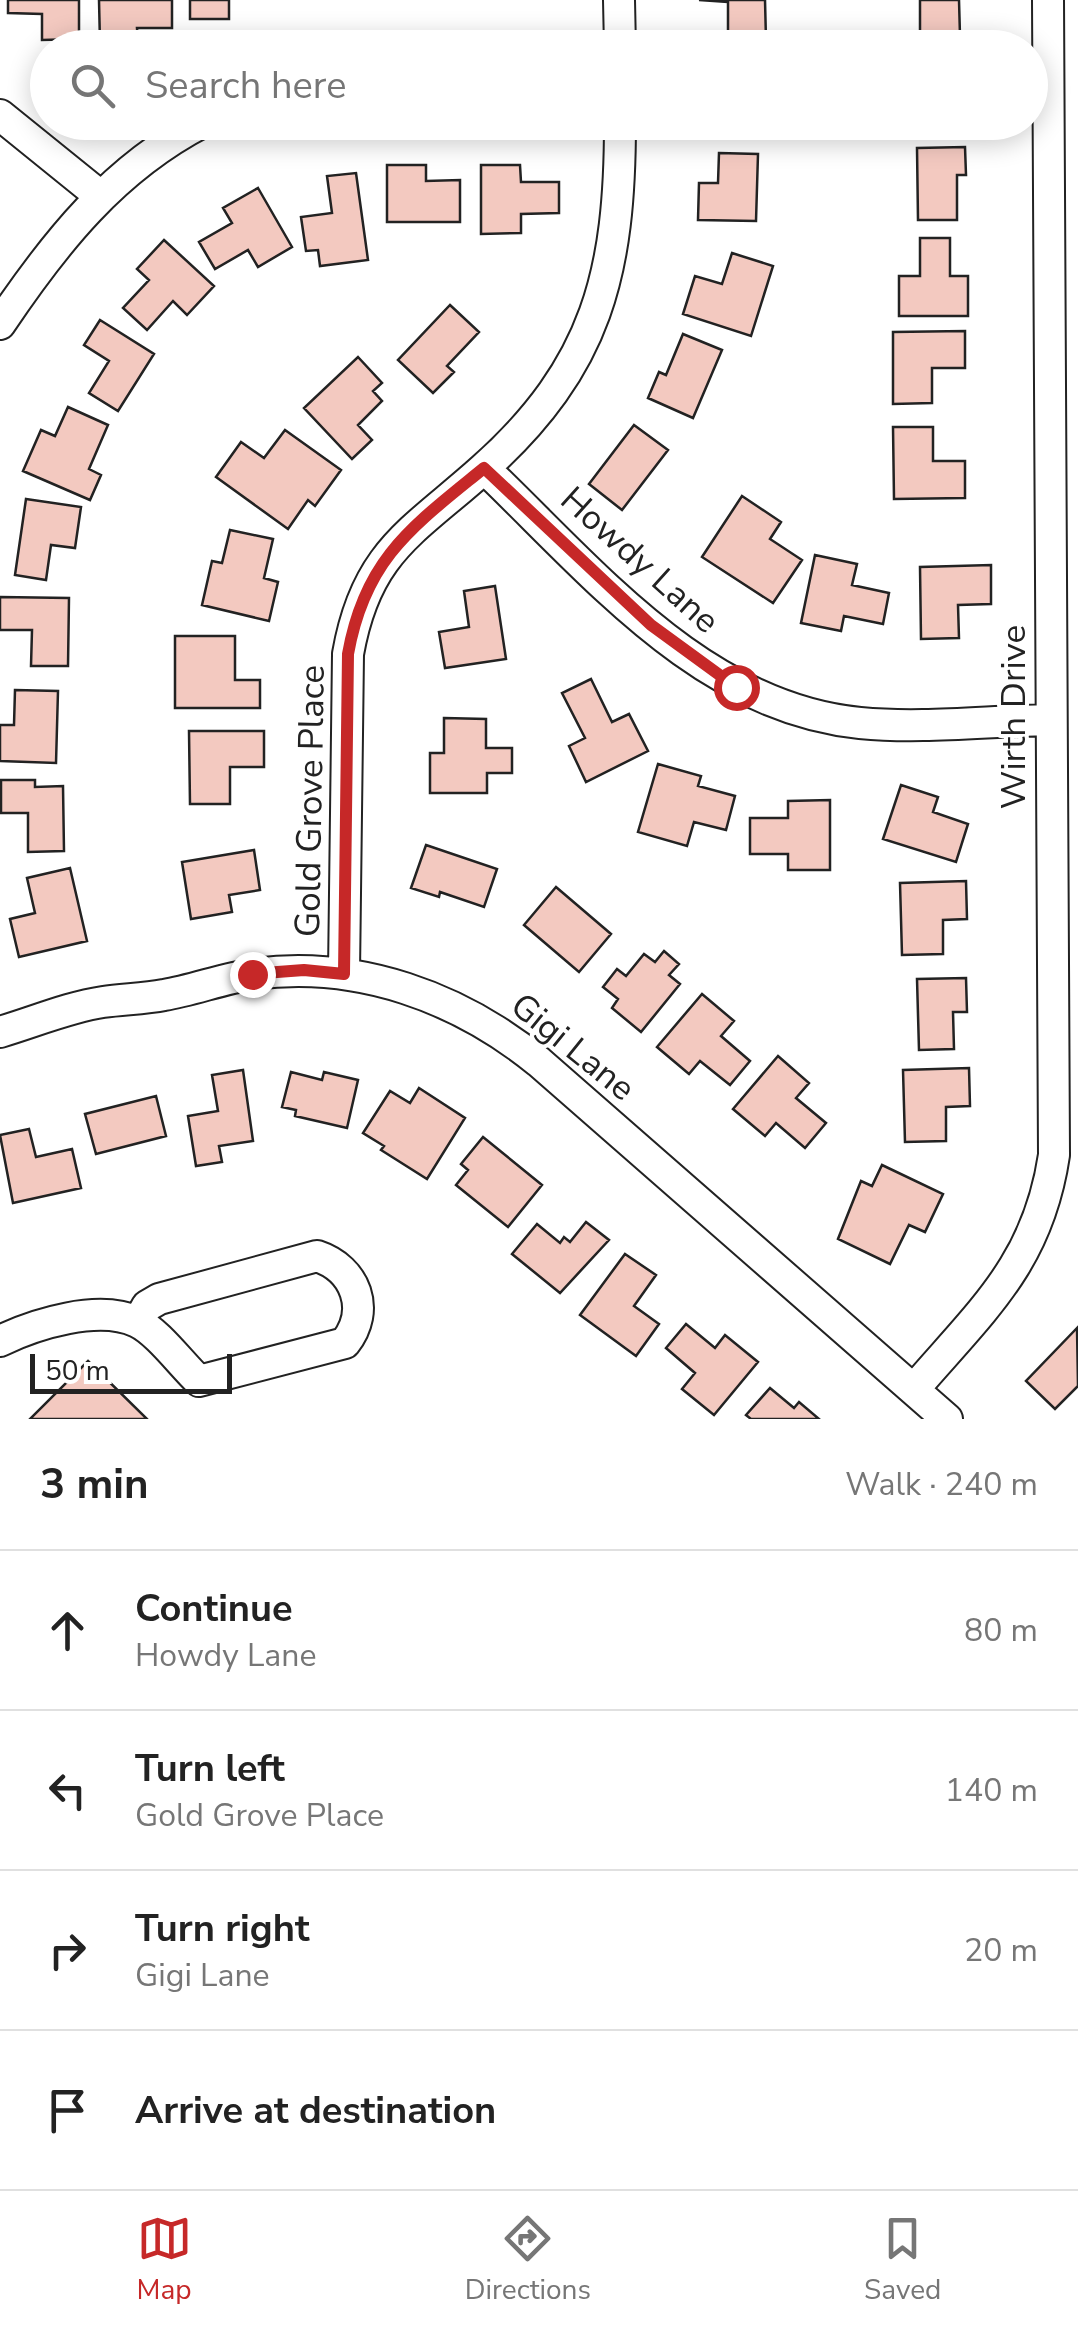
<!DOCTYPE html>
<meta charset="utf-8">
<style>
body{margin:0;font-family:"Nunito Sans",sans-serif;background:#f6f6f6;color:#222}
.scale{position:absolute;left:30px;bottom:25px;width:202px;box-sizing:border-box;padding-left:10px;border:5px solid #222;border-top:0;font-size:28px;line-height:35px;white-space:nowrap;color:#222;-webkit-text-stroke:8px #fff;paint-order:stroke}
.stop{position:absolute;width:30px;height:30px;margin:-22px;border:8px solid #c62828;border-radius:50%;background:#fff}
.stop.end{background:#c62828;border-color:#fff;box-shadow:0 2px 10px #0008}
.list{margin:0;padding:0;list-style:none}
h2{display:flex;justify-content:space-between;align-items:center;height:130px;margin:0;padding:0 40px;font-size:42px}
h2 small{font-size:32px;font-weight:400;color:#767676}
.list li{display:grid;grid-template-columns:65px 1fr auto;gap:30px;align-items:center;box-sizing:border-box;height:160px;padding:0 40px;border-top:2px solid #e0e0e0}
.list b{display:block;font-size:38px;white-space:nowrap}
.list p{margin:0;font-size:32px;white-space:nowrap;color:#767676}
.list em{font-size:32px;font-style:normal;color:#767676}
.icon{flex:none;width:55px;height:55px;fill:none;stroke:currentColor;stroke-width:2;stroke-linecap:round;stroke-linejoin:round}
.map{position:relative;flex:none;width:1078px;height:1419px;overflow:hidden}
.search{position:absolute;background:#fff;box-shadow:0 5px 25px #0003;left:30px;right:30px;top:30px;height:110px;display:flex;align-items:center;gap:25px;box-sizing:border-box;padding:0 35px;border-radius:55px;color:#767676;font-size:38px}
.sheet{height:770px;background:#fff}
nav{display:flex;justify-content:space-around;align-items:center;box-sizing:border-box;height:140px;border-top:2px solid #e0e0e0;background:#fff;font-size:28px;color:#767676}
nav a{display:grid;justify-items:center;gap:5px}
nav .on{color:#c62828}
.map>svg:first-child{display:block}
</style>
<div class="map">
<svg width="1078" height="1419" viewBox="0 0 1078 1419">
<rect width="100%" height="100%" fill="#fff"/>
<path fill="#f3c9c0" stroke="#222" stroke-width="2.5" d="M 8,0 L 79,0 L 79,39 L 42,40 L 42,14 L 8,13 Z
M 99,0 L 172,0 L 172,28 L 137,28 L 138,43 L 100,43 Z
M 190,0 L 229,0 L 229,19 L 190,19 Z
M 699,0 L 765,0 L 766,40 L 728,41 L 728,2 Z
M 920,0 L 959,0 L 960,36 L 920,36 Z
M 732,122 L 773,122 L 773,132 L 732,132 Z
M 899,122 L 967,122 L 967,133 L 899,133 Z
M 965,147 L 966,175 L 957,175 L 957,220 L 918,220 L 917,148 Z
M 719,153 L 758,154 L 756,221 L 698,220 L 699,183 L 718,183 Z
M 387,165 L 426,165 L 426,181 L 460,180 L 460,222 L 387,222 Z
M 481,165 L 520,165 L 521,182 L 559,182 L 559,213 L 521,214 L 521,233 L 481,234 Z
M 356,173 L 368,260 L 320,266 L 318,250 L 306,251 L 301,217 L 332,213 L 327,176 Z
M 258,188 L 292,247 L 258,267 L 248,250 L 215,269 L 199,242 L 232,223 L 223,208 Z
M 920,238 L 950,238 L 950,276 L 968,276 L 968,316 L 899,316 L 899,276 L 920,276 Z
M 164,240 L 214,286 L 187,315 L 173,301 L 147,330 L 123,308 L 149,280 L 137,269 Z
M 732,253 L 773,266 L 751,336 L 683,314 L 695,276 L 722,284 Z
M 450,305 L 479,332 L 447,366 L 454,372 L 433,393 L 398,360 Z
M 100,320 L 154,354 L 118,411 L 89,393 L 109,361 L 84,345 Z
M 965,331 L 965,368 L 932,368 L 932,403 L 893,404 L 893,332 Z
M 683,334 L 722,350 L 693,418 L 648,398 L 659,372 L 666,375 Z
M 358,357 L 382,383 L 373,391 L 382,401 L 358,425 L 372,440 L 352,459 L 304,408 Z
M 68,407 L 108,425 L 89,469 L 101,475 L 90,500 L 23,471 L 41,430 L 55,436 Z
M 634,425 L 668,450 L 622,510 L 589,484 Z
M 893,427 L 933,427 L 933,461 L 965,461 L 965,498 L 894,499 Z
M 285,430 L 341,470 L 315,506 L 308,500 L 288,529 L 216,477 L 241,442 L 264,458 Z
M 742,496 L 781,522 L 770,539 L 802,560 L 773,603 L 702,557 Z
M 26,499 L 81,507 L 75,548 L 51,545 L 46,580 L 15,575 Z
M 230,530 L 273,539 L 264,578 L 278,582 L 269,621 L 202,605 L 212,561 L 222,563 Z
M 815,555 L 857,564 L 852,585 L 889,593 L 883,624 L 844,616 L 841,631 L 801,623 Z
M 991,565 L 991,604 L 958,605 L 959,638 L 921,639 L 920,567 Z
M 495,586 L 506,659 L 445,668 L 439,632 L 469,627 L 464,591 Z
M 0,597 L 69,598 L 68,666 L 31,666 L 32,630 L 0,630 Z
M 175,636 L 235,636 L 235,680 L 260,680 L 260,708 L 175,708 Z
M 591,679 L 612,722 L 629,714 L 648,751 L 586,782 L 569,746 L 585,738 L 562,693 Z
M 15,690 L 58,691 L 56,763 L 0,761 L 0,725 L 14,725 Z
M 444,718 L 486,719 L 486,748 L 512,748 L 512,773 L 487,773 L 487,793 L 430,793 L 430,753 L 444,753 Z
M 189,731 L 264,731 L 264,767 L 230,767 L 230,804 L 190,804 Z
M 658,764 L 701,776 L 698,786 L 735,796 L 726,830 L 694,822 L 687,846 L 638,832 Z
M 1,780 L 35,780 L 35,787 L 63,786 L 64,851 L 28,852 L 28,813 L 1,813 Z
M 901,785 L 938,797 L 933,812 L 968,824 L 956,862 L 883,839 Z
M 830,800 L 830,870 L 788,870 L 788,854 L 750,854 L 750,818 L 788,818 L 788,801 Z
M 426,845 L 497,869 L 484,907 L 440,892 L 439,897 L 411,888 Z
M 254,850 L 260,890 L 229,895 L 232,912 L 191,919 L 182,862 Z
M 70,868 L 87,941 L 19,957 L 10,919 L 35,913 L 27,878 Z
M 966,881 L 967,919 L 943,920 L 943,954 L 902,955 L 900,883 Z
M 556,887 L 611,934 L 579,972 L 524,925 Z
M 664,951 L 679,964 L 669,975 L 680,984 L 641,1032 L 612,1008 L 618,999 L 603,987 L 617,969 L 626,976 L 644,954 L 655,962 Z
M 966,978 L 967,1012 L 953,1012 L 954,1049 L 919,1050 L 917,979 Z
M 702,994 L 734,1021 L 721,1036 L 750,1061 L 730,1085 L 700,1061 L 689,1074 L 657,1047 Z
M 778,1056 L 809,1083 L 796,1098 L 826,1123 L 805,1148 L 776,1123 L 765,1136 L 733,1109 Z
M 969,1068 L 970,1106 L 946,1107 L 946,1141 L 905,1142 L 903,1070 Z
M 243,1070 L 253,1141 L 219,1146 L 222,1162 L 196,1166 L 188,1116 L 218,1111 L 212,1075 Z
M 291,1072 L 322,1080 L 324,1072 L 358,1080 L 347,1128 L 295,1116 L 296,1110 L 282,1107 Z
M 419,1088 L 465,1118 L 427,1179 L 381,1150 L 384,1146 L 363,1133 L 390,1091 L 410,1103 Z
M 156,1096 L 166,1136 L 96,1154 L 85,1114 Z
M 29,1129 L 36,1157 L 72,1149 L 81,1188 L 13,1203 L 0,1135 Z
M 483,1137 L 542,1185 L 508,1227 L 456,1185 L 468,1170 L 461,1164 Z
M 882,1165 L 943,1194 L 925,1232 L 909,1225 L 890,1264 L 838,1239 L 861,1181 L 872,1186 Z
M 586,1222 L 609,1240 L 560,1293 L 512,1254 L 537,1224 L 560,1243 L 564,1237 L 570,1242 Z
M 625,1254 L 656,1275 L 634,1306 L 659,1324 L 636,1356 L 580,1315 Z
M 686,1324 L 715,1348 L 725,1335 L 758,1362 L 714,1415 L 682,1389 L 695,1373 L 666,1348 Z
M 1077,1328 L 1078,1386 L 1055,1409 L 1026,1381 Z
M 88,1361 L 147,1419 L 30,1419 Z
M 770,1388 L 794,1408 L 799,1402 L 819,1419 L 751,1419 L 746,1415 Z"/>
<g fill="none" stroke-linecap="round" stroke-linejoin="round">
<g stroke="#222" stroke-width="34">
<path id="minor" d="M 619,0 L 620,48
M 0,115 L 99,195
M 0,324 C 55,242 114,168 203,122
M 484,468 C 592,571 702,708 860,723 C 922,729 987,721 1050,720
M 344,973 L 348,654 C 366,551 413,532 483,469 C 598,366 620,272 620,122
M 0,1032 C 34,1022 69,1007 103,1002 C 123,999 144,999 164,995 C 194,990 224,978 254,974 C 358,960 459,997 539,1062 L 947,1419
M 0,1341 C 35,1324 99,1304 137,1322 C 158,1332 181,1364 199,1381 L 345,1343 C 371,1310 356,1269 317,1256 L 159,1299 L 147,1306 L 138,1322
M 915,1388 C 982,1310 1038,1263 1054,1155 L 1048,0"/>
</g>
<use href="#minor" stroke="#fff" stroke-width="30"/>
</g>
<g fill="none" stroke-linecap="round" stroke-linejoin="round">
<path stroke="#c62828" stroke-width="12" d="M 252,974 L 304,970 L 344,974 L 348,654 C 365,558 413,526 484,468 L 651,625 L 736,687"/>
</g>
<g text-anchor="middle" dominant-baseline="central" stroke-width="8" stroke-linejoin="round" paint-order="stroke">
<g font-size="35" fill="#222" stroke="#fff">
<text transform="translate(640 560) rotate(42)">Howdy Lane</text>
<text transform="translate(1013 717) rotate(-90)">Wirth Drive</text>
<text transform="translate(310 801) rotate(-89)">Gold Grove Place</text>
<text transform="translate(573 1047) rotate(39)">Gigi Lane</text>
</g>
</g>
</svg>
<div class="scale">50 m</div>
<div class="stop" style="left:736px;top:687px"></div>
<div class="stop end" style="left:252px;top:974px"></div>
<div class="search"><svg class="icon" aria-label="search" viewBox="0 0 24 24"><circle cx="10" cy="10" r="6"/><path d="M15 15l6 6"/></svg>Search here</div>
</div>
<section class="sheet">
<h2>3 min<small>Walk · 240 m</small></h2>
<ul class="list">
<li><svg class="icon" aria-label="ahead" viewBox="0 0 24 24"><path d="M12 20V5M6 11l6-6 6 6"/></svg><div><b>Continue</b><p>Howdy Lane</p></div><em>80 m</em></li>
<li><svg class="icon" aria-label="left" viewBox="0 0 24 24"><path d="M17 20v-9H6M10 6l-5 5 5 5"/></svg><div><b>Turn left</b><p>Gold Grove Place</p></div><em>140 m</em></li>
<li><svg class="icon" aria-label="right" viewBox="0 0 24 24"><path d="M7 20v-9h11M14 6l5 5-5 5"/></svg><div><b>Turn right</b><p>Gigi Lane</p></div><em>20 m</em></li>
<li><svg class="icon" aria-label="arrive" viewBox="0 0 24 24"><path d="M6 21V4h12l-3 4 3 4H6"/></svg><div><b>Arrive at destination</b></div></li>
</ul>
</section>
<nav>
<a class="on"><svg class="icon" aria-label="map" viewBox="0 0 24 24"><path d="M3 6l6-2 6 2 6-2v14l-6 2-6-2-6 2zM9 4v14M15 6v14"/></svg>Map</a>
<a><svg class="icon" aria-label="directions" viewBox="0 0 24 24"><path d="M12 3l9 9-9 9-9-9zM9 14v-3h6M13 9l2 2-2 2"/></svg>Directions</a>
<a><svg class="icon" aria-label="saved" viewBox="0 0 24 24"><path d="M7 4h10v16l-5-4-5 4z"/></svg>Saved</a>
</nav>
